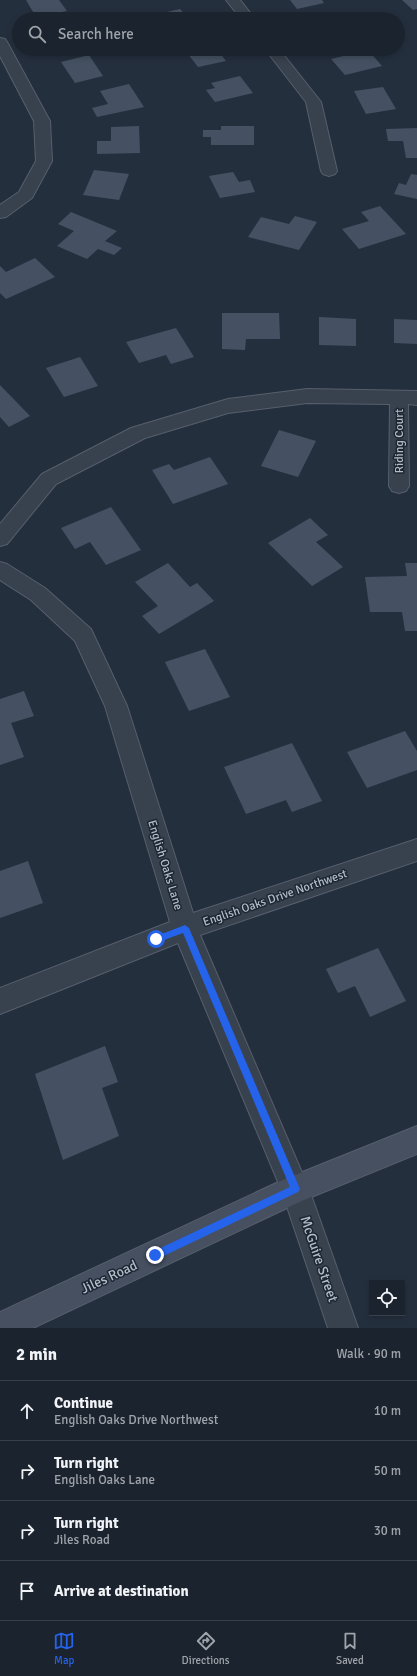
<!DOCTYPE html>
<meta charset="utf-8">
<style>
body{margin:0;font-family:Signika,sans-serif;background:#282f3a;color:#f1f3f6}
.controls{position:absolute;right:12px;bottom:12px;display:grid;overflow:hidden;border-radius:0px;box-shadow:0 2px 6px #0003}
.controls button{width:36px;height:36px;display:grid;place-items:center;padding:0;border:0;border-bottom:1px solid #39404a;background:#1b232e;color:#f1f3f6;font:20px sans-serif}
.stop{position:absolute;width:12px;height:12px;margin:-9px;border:3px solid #2563eb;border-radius:50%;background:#fff}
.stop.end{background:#2563eb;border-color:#fff;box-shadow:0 1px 4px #0008}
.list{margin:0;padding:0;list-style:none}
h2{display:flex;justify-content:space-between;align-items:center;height:52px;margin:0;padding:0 16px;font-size:17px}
h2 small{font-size:13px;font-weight:400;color:#a0a4aa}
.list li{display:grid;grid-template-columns:26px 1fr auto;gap:12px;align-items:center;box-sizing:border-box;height:60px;padding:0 16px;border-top:1px solid #39404a}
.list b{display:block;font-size:15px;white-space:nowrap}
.list p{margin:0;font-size:13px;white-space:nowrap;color:#a0a4aa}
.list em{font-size:13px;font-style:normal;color:#a0a4aa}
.icon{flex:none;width:22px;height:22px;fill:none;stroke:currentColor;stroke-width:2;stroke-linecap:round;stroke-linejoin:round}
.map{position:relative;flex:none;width:417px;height:1328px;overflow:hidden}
.search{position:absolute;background:#1b232e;box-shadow:0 2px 6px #0003;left:12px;right:12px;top:12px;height:44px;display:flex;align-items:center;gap:10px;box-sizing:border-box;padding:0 14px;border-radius:22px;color:#a0a4aa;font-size:15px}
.sheet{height:292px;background:#1b232e}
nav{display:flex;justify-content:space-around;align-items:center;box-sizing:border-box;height:56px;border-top:1px solid #39404a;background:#1b232e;font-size:11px;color:#a0a4aa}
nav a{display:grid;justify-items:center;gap:2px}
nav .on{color:#2563eb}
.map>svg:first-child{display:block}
</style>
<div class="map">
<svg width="417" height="1328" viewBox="0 0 417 1328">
<rect width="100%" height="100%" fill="#242f3e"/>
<path fill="#455162" d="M 26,0 L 59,0 L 67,11 L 36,17 Z
M 290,0 L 322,0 L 324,3 L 297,9 Z
M 402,0 L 417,0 L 417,9 L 413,10 Z
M 180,9 L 189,19 L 158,19 L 154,15 Z
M 184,49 L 217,49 L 226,61 L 198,67 Z
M 368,50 L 382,66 L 345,75 L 331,59 Z
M 89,55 L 103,76 L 75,83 L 61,62 Z
M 240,76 L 253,93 L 215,102 L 206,90 L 215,88 L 211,83 Z
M 129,84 L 144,107 L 97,117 L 92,108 L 108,104 L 100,91 Z
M 383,87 L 396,109 L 366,114 L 354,91 Z
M 139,126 L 140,153 L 97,154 L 97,141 L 111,141 L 111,127 Z
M 221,126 L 254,126 L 254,145 L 211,145 L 211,137 L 203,137 L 203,130 L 221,130 Z
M 417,128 L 417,158 L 406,158 L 403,141 L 388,141 L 386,129 Z
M 94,170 L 129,174 L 119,200 L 83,195 Z
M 233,172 L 239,182 L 250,180 L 255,192 L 220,198 L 209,176 Z
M 411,174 L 417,175 L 417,199 L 394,194 L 399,183 L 406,185 Z
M 380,206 L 406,234 L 359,249 L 342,229 L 369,221 L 361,212 Z
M 71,212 L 117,231 L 105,241 L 122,248 L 114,255 L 98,249 L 87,259 L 57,246 L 74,231 L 58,224 Z
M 295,216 L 317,222 L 299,250 L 248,237 L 261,217 L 289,224 Z
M 35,258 L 55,277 L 6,299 L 0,293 L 0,266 L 6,272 Z
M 222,313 L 279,313 L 280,339 L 246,339 L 245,350 L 222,349 Z
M 319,317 L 356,319 L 356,346 L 319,345 Z
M 394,319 L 417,320 L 417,344 L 394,343 Z
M 176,328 L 194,357 L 171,364 L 166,355 L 139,363 L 126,342 Z
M 80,357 L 98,386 L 64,397 L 46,368 Z
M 0,385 L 30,416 L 9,427 L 0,417 Z
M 279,430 L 316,441 L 298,477 L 261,466 Z
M 210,457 L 228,484 L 173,504 L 152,470 L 169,464 L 174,470 Z
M 111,507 L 141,550 L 106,565 L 90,542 L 75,549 L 61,528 Z
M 310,518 L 328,535 L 316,542 L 343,567 L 312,586 L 268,543 Z
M 168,563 L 190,587 L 197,583 L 214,601 L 159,634 L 142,616 L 158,606 L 135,582 Z
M 405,563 L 417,563 L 417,631 L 405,631 L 402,612 L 370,612 L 365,577 L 407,576 Z
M 205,649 L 230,697 L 189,711 L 165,662 Z
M 24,691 L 34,716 L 11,723 L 24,757 L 0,765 L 0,699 Z
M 405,731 L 417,751 L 417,770 L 367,788 L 347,752 Z
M 292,743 L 322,801 L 292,812 L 286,800 L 246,814 L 224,767 Z
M 28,861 L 43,903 L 0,918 L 0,871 Z
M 378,948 L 406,1001 L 370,1017 L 355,986 L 338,993 L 326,969 Z
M 105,1046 L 118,1082 L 102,1088 L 119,1136 L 63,1160 L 35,1074 Z"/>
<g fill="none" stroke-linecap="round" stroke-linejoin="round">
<g stroke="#565f6c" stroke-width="2">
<path id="street" d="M 226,0 L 240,0 L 255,19 L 241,19 Z
M 0,38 L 5,39 L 7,42 L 50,121 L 52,161 L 32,198 L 6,217 L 0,218 L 0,205 L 19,192 L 36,161 L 34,121 L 0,56 Z
M 265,49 L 279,49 L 321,102 L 337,171 L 335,174 L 329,176 L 323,174 L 321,171 L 306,102 Z
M 307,389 L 417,391 L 417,405 L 408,404 L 409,486 L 406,491 L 399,493 L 392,491 L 389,486 L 390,404 L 307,403 L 228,413 L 145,438 L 56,484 L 7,544 L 0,546 L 0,524 L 42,474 L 131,428 L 228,399 Z
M 0,562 L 7,564 L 45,588 L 91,629 L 127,706 L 193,913 L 417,839 L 417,861 L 200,935 L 309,1189 L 358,1328 L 328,1328 L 281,1189 L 178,943 L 0,1014 L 0,988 L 170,922 L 105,706 L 75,641 L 31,600 L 0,580 Z"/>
</g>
<g stroke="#565f6c" stroke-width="2">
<path id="secondary" d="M 417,1126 L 417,1154 L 304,1200 L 33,1328 L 0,1328 L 0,1312 L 285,1179 Z"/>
</g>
<use href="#street" fill="#38414e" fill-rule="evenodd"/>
<use href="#secondary" fill="#465061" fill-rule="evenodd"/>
</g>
<path fill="#2563eb" d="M 185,925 L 189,928 L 300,1189 L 298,1192 L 155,1260 L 152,1258 L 150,1255 L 152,1252 L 290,1187 L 183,933 L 156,943 L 153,939 L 154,937 Z"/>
<g text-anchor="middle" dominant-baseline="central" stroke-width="3" stroke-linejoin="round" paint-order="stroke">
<g font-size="12" fill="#b4bcc9" stroke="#1d2633">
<text transform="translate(399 441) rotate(-90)">Riding Court</text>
<text transform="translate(165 865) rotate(73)">English Oaks Lane</text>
<text transform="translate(275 898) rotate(-19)">English Oaks Drive Northwest</text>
</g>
<g font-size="14" fill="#b4bcc9" stroke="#1d2633">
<text transform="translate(319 1259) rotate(71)">McGuire Street</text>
<text transform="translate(109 1277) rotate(-25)">Jiles Road</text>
</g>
</g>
</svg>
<div class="controls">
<button><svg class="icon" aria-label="locate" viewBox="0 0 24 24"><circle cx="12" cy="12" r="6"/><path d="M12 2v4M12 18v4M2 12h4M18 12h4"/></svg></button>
</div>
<div class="stop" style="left:156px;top:939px"></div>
<div class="stop end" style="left:155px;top:1255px"></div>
<div class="search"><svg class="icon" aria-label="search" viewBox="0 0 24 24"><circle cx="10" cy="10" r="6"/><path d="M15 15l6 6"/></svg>Search here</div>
</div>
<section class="sheet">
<h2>2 min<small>Walk · 90 m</small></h2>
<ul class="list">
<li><svg class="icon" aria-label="ahead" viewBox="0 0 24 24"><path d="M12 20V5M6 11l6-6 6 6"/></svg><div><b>Continue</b><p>English Oaks Drive Northwest</p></div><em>10 m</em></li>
<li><svg class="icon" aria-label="right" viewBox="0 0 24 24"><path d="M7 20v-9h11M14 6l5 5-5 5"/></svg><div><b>Turn right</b><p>English Oaks Lane</p></div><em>50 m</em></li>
<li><svg class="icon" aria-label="right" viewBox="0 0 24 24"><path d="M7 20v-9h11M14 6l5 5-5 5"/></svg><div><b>Turn right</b><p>Jiles Road</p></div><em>30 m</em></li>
<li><svg class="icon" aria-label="arrive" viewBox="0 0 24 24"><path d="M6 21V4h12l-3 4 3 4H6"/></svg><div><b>Arrive at destination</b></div></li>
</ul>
</section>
<nav>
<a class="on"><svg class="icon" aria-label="map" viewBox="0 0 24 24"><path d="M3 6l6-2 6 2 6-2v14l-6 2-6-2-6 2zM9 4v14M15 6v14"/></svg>Map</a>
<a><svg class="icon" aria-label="directions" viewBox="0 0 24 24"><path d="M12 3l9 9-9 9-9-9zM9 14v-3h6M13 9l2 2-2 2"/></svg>Directions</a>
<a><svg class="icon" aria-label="saved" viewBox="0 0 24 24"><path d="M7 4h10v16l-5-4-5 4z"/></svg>Saved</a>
</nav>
